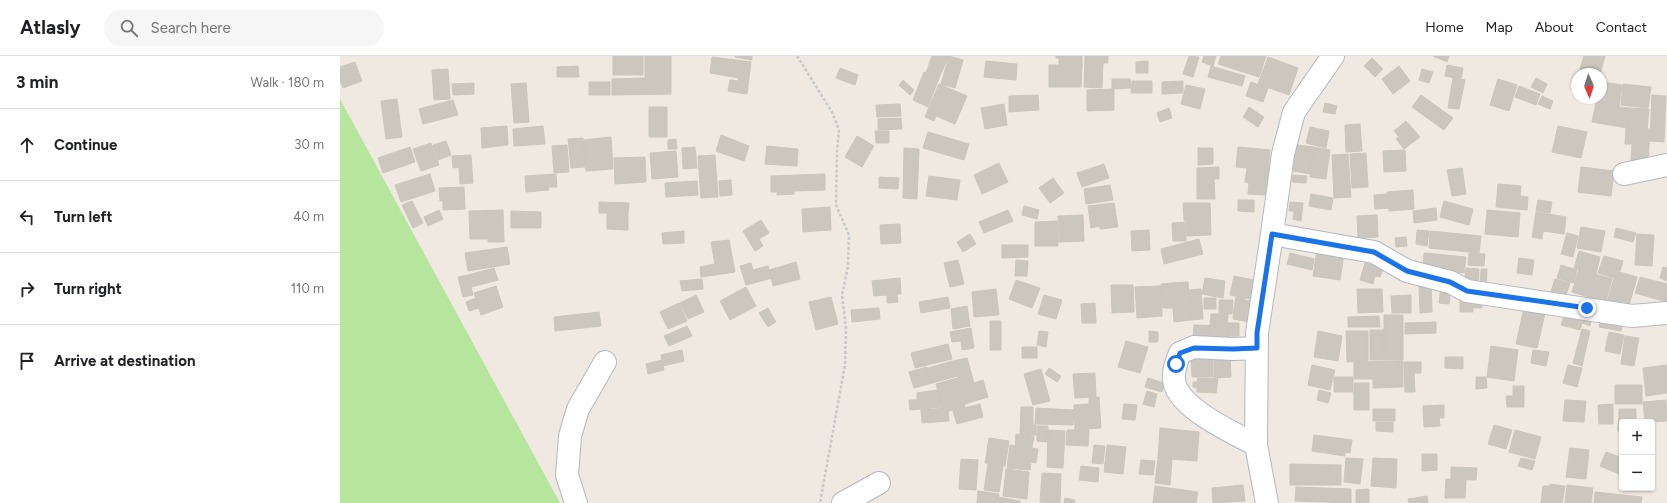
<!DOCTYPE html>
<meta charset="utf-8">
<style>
body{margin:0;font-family:Figtree,sans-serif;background:#f6f6f6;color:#202124}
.controls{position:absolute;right:12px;bottom:12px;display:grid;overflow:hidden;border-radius:4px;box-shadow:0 1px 3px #0004}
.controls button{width:36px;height:36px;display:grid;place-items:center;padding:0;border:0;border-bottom:1px solid #e0e0e0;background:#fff;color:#202124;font:20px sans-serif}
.compass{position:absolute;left:1231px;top:12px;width:36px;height:36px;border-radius:50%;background:#fff;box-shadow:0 1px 3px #0004;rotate:177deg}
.stop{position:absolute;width:12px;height:12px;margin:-9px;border:3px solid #1a73e8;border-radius:50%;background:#fff}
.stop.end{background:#1a73e8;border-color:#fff;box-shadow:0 1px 4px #0008}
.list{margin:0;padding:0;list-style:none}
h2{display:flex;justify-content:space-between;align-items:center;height:52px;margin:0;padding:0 16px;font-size:17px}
h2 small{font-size:13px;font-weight:400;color:#757577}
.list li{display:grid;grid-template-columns:26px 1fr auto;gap:12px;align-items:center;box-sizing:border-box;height:72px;padding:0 16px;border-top:1px solid #e0e0e0}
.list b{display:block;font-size:15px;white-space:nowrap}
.list em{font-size:13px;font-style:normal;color:#757577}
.icon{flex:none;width:22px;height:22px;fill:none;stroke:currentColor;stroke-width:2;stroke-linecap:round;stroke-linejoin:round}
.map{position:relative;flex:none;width:1327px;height:447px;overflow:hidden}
header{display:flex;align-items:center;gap:24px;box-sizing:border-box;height:56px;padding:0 20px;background:#fff;border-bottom:1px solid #e0e0e0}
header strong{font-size:19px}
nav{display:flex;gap:22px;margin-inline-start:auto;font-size:14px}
.search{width:280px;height:36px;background:#f6f6f6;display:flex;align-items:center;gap:10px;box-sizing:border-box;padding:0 14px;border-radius:22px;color:#757577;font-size:15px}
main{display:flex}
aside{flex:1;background:#fff}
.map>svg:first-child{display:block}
</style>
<header>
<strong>Atlasly</strong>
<div class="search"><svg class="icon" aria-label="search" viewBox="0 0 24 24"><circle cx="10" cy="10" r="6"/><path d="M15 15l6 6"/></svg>Search here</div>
<nav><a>Home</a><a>Map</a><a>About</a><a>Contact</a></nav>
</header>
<main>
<aside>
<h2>3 min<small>Walk · 180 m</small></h2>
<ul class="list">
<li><svg class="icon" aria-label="ahead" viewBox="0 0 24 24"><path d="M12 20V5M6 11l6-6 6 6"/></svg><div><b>Continue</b></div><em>30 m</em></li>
<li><svg class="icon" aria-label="left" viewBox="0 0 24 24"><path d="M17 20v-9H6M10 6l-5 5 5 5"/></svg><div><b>Turn left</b></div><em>40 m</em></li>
<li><svg class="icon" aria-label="right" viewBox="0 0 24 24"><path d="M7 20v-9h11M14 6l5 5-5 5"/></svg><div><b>Turn right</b></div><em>110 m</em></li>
<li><svg class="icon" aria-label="arrive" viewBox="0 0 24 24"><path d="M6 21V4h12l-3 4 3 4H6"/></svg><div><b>Arrive at destination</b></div></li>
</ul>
</aside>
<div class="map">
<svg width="1327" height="447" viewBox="0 0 1327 447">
<rect width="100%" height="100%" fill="#efe9e1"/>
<path fill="#b6e59e" d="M 0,43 L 220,447 L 0,447 Z"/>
<path fill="#cbc7bf" stroke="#cbc5ba" d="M 273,0 L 303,0 L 303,19 L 273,19 Z
M 305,0 L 331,0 L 331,38 L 272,39 L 272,23 L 305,22 Z
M 395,0 L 412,0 L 412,4 L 395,1 Z
M 592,0 L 609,0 L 599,22 L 586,17 Z
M 609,0 L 623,4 L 615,32 L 601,28 Z
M 716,0 L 742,0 L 742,9 L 719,9 L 719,2 L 716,2 Z
M 745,0 L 768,0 L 768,7 L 763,7 L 762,32 L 744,31 Z
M 849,0 L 859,1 L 853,21 L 843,18 Z
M 864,0 L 876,0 L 873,10 L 862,6 Z
M 881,0 L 926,0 L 919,21 L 878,8 Z
M 1093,0 L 1109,0 L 1107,6 Z
M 1244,0 L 1265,0 L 1260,18 L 1240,13 Z
M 372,1 L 411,6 L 407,38 L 388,35 L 390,24 L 398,25 L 399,22 L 370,17 Z
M 928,1 L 958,12 L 949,39 L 918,28 Z
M 1032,2 L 1043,13 L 1035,21 L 1024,10 Z
M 646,5 L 677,8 L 676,24 L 644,21 Z
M 808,5 L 808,17 L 796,17 L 796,6 Z
M 15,6 L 22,25 L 3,32 L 0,24 L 0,11 Z
M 709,9 L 742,9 L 741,31 L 709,31 Z
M 1107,9 L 1123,12 L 1121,23 L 1105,20 Z
M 238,10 L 239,21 L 217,21 L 217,11 Z
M 871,10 L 905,20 L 902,30 L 868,21 Z
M 1059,10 L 1070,25 L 1053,38 L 1042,23 Z
M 500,12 L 518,19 L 515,29 L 496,22 Z
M 108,13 L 110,43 L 94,44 L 92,14 Z
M 1082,13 L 1093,16 L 1089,27 L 1079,24 Z
M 584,16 L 599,22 L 588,51 L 573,44 Z
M 1113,22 L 1125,24 L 1119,53 L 1108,52 Z
M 1196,22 L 1207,28 L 1203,37 L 1191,31 Z
M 772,23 L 790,23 L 791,32 L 772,33 Z
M 1158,23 L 1177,29 L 1169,55 L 1150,49 Z
M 563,24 L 574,34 L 570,39 L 559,29 Z
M 792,25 L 812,25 L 812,37 L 791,37 Z
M 843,25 L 843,37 L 822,38 L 822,26 Z
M 249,26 L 270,26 L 270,39 L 249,39 Z
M 911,26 L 928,32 L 923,46 L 906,40 Z
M 1261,26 L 1282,29 L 1279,51 L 1288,52 L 1287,72 L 1252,66 L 1257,42 L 1261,42 Z
M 134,27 L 134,38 L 113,39 L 112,28 Z
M 186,27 L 189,66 L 174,67 L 171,28 Z
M 599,28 L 627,40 L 615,68 L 587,56 Z
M 1283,28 L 1311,31 L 1308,52 L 1281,49 Z
M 846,29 L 865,33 L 860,53 L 841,48 Z
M 1179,30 L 1200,38 L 1196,49 L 1175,41 Z
M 774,33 L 774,54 L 747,55 L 747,34 Z
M 698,39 L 699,54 L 669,56 L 669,40 Z
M 1081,39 L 1113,62 L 1104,74 L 1072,51 Z
M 1312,39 L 1326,40 L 1324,86 L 1310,85 Z
M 1202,40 L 1213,45 L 1210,53 L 1198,48 Z
M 57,43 L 62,81 L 46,83 L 41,45 Z
M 113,44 L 118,59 L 83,68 L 79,53 Z
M 985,47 L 997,50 L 995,58 L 983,56 Z
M 560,48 L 561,60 L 537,61 L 536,49 Z
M 664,48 L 667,69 L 645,73 L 641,52 Z
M 309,51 L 327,51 L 327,81 L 309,81 Z
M 909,51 L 924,61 L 918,71 L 903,61 Z
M 829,52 L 832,62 L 820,66 L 817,57 Z
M 1288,52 L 1309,53 L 1307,73 L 1287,72 Z
M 587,56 L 596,60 L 594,65 L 585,61 Z
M 561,62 L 562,73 L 538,74 L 538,63 Z
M 1066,65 L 1080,81 L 1064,93 L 1056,83 L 1059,81 L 1054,75 Z
M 1020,68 L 1022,95 L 1006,96 L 1005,69 Z
M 167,70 L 168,89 L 142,92 L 141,72 Z
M 203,70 L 205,88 L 174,90 L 173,73 Z
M 1218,70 L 1247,76 L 1241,102 L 1212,96 Z
M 970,71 L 989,75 L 986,92 L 966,87 Z
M 1286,72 L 1310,73 L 1308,106 L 1291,105 L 1292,88 L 1285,88 Z
M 535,75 L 549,75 L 549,87 L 536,87 Z
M 588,76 L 629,88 L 624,104 L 583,92 Z
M 381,79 L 409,90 L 404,105 L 376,95 Z
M 517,80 L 534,90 L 522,111 L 505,101 Z
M 271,81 L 273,113 L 246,115 L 243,84 Z
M 243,82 L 245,111 L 231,112 L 228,83 Z
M 336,83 L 337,93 L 328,93 L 328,84 Z
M 106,85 L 111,99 L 98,104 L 93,89 Z
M 91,87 L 99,109 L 81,115 L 73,93 Z
M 227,89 L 229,116 L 214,117 L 212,90 Z
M 957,89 L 974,91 L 970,118 L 953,115 Z
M 427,90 L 458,93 L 457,110 L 425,108 Z
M 70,91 L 75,106 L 43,117 L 38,102 Z
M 355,91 L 357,112 L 343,113 L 342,92 Z
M 898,91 L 930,94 L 926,139 L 908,138 L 909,127 L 905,126 L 907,112 L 896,111 Z
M 974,91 L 990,94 L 986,123 L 970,121 Z
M 564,92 L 579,93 L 577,143 L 563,142 Z
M 858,92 L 873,92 L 873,108 L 858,109 Z
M 1065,94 L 1066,115 L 1044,116 L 1043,95 Z
M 336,95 L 338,121 L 312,123 L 310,97 Z
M 1026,97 L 1028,131 L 1012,132 L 1010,98 Z
M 1008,98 L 1011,141 L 994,142 L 992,99 Z
M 131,99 L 133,127 L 120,128 L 119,111 L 113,112 L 112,100 Z
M 375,99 L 378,141 L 361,142 L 358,100 Z
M 305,101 L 306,126 L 275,128 L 274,102 Z
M 659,107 L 668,126 L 642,138 L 634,119 Z
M 764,108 L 769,122 L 742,131 L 737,117 Z
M 879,111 L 879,123 L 874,123 L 875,143 L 857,143 L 857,112 Z
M 1241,111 L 1274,115 L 1271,140 L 1238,136 Z
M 1122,112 L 1126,138 L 1112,140 L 1107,114 Z
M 90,118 L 95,135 L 61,146 L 55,129 Z
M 216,118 L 217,131 L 208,131 L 209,134 L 186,136 L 185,120 Z
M 485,118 L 485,134 L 454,135 L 454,138 L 437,139 L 437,136 L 431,136 L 431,120 Z
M 953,119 L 967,120 L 966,127 L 952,126 Z
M 589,120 L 620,124 L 617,144 L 586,140 Z
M 539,121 L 559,122 L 558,133 L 539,132 Z
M 713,122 L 724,137 L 710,147 L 699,132 Z
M 391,124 L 392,139 L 380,140 L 379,125 Z
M 357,125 L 358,139 L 326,141 L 325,127 Z
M 1158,128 L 1181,130 L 1180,140 L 1188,141 L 1187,154 L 1156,151 Z
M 770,129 L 773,144 L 746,148 L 744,133 Z
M 124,131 L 125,153 L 103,154 L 103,145 L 100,145 L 99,132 Z
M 1073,134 L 1074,153 L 1049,155 L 1047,136 Z
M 971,138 L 993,142 L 991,154 L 969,150 Z
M 1047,138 L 1049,152 L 1035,153 L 1034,139 Z
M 898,144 L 914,144 L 914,156 L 898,155 Z
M 1198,144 L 1212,146 L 1210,157 L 1196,155 Z
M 72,145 L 83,167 L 73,172 L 62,149 Z
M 1104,145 L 1133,153 L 1129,169 L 1100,161 Z
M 259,146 L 289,147 L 288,158 L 259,157 Z
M 950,146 L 963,147 L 961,165 L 953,163 L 954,155 L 949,155 Z
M 774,147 L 778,171 L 760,173 L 760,170 L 751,172 L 748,150 Z
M 843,147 L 870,147 L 871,179 L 847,180 L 846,165 L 844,164 Z
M 684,150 L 699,154 L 697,163 L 682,159 Z
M 490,151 L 491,174 L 463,176 L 462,153 Z
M 1096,152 L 1097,164 L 1074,167 L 1073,155 Z
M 99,154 L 103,163 L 88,170 L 84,161 Z
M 163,154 L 164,186 L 148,186 L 148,183 L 130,183 L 129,155 Z
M 668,154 L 673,165 L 644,177 L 639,166 Z
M 1147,154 L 1180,157 L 1178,181 L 1145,178 Z
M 171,155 L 201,156 L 201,172 L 171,172 Z
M 1196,156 L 1226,161 L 1224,178 L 1203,175 L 1202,183 L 1192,181 Z
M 267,157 L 288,158 L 288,174 L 267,173 Z
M 743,159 L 744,185 L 719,186 L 718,160 Z
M 1037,159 L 1038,181 L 1018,182 L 1017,160 Z
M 421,164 L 429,177 L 419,183 L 423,190 L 415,195 L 403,175 Z
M 717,165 L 718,190 L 695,190 L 695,166 Z
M 845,166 L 846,185 L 833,185 L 832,167 Z
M 560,168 L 561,187 L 541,188 L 540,169 Z
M 1241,171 L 1265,175 L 1261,196 L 1237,192 Z
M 1276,172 L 1296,177 L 1293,186 L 1274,181 Z
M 809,174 L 810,194 L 792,195 L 791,175 Z
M 1077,174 L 1089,175 L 1087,190 L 1076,188 Z
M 344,175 L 344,187 L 323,188 L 322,177 Z
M 1090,175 L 1141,180 L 1139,197 L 1089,192 Z
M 1227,177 L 1238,180 L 1233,201 L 1221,198 Z
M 630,178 L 636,188 L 623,196 L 617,186 Z
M 1297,178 L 1314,179 L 1312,210 L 1295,209 Z
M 1066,181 L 1067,190 L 1056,191 L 1055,182 Z
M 859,183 L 863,198 L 824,208 L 821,193 Z
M 389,184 L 395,216 L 361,221 L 360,211 L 375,208 L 371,186 Z
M 662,189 L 688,189 L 688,201 L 662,202 Z
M 167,191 L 170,208 L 128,215 L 125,197 Z
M 977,194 L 1004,198 L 1000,224 L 973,220 Z
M 1239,195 L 1260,201 L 1256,218 L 1234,212 Z
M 950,197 L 974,203 L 972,214 L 947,208 Z
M 1084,197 L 1126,201 L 1124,217 L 1083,214 Z
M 1129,197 L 1145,198 L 1144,210 L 1128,209 Z
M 1264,200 L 1283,205 L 1280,215 L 1276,214 L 1273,222 L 1258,217 Z
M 1179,202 L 1194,204 L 1192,219 L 1177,217 Z
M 618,204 L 624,228 L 610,231 L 604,207 Z
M 676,204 L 688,205 L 687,220 L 675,220 Z
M 456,206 L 460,223 L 433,230 L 429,214 Z
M 411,207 L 413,214 L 428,210 L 432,222 L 406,229 L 400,210 Z
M 1025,207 L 1043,212 L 1040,221 L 1035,220 L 1033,228 L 1020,224 Z
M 1221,209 L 1237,214 L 1234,227 L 1217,222 Z
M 1323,211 L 1327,212 L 1327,225 L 1320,222 Z
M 154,212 L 158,224 L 131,231 L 128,219 Z
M 1126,212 L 1139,213 L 1138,230 L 1124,229 Z
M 1141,213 L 1147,213 L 1146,231 L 1140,230 Z
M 1239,213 L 1272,223 L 1266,246 L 1232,236 Z
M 1276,215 L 1297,221 L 1288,253 L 1267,247 Z
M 128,219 L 133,239 L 123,241 L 118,221 Z
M 894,220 L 919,225 L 916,244 L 890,239 Z
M 1300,221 L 1327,228 L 1327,246 L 1295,237 Z
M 560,222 L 561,238 L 557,238 L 558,246 L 547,247 L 547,239 L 534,240 L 532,225 Z
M 865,222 L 885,225 L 883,242 L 862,238 Z
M 362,223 L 363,233 L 342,235 L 340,225 Z
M 1215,223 L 1230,227 L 1224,245 L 1209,241 Z
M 676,224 L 700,232 L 692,252 L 669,243 Z
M 848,226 L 851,264 L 834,266 L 831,227 Z
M 831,227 L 833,252 L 823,252 L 821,228 Z
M 1091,228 L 1092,256 L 1080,257 L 1079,229 Z
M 771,229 L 793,229 L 794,256 L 772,257 Z
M 156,230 L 163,251 L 141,259 L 134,237 Z
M 821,230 L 822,260 L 797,262 L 795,231 Z
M 406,231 L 416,250 L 390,264 L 380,245 Z
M 1101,231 L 1111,232 L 1109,248 L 1099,247 Z
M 656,233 L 659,259 L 634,261 L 632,236 Z
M 861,233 L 863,263 L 851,264 L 849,234 Z
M 1017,233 L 1042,233 L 1043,256 L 1018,257 Z
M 356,239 L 364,256 L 348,263 L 340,247 Z
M 704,239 L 722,244 L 716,263 L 698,258 Z
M 1071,239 L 1071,257 L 1052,257 L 1051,240 Z
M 491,241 L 498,268 L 476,274 L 469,246 Z
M 608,241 L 610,252 L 581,257 L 579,246 Z
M 896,241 L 905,242 L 903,254 L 894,252 Z
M 1120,241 L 1142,241 L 1142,252 L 1133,252 L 1133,256 L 1120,256 Z
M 136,242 L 139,252 L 129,255 L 126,246 Z
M 864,242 L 876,242 L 876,253 L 864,253 Z
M 879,244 L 893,244 L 892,258 L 879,257 Z
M 904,244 L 913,245 L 912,255 L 903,254 Z
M 339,247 L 347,265 L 328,273 L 320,256 Z
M 755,247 L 756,267 L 742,267 L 741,248 Z
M 627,250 L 630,270 L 613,273 L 611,253 Z
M 428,252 L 436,266 L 428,271 L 419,257 Z
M 539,252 L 540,263 L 512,266 L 511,254 Z
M 894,252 L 912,255 L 910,266 L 893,263 Z
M 1184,252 L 1205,257 L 1197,292 L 1176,288 Z
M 1226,253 L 1252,260 L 1250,270 L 1242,267 L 1240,274 L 1221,269 Z
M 259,256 L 261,270 L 215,275 L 214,261 Z
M 871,258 L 888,258 L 887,270 L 870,269 Z
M 1044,259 L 1063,259 L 1063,304 L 1044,304 Z
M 1039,260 L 1040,271 L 1008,271 L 1008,261 Z
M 1261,261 L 1283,266 L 1281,275 L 1259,271 Z
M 650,265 L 661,265 L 661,294 L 650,294 Z
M 1096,266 L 1096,277 L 1065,278 L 1065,267 Z
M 888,267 L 899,267 L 899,280 L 888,280 Z
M 854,269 L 889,270 L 888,284 L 853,283 Z
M 347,270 L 352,280 L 329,290 L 324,280 Z
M 631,272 L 634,292 L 622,294 L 621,285 L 612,286 L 610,276 Z
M 1242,273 L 1250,275 L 1242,310 L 1233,307 Z
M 1030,274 L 1044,274 L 1044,304 L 1030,304 Z
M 699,275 L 708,276 L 706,291 L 697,289 Z
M 809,275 L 818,276 L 818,286 L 809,286 Z
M 978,275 L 1002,280 L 998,305 L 974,301 Z
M 1006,275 L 1028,275 L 1028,305 L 1007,306 Z
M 1269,276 L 1284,279 L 1280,298 L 1265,295 Z
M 1285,280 L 1299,282 L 1294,310 L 1281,308 Z
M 786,285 L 808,291 L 800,317 L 778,311 Z
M 608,288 L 612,303 L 575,312 L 571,297 Z
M 1151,290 L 1178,294 L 1174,325 L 1147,321 Z
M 682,291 L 697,291 L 697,302 L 682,302 Z
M 342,294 L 344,305 L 323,310 L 321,299 Z
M 1193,294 L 1209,296 L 1206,310 L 1191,307 Z
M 851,298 L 873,298 L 873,321 L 852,321 Z
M 874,298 L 890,298 L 891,321 L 874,322 Z
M 1105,301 L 1123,301 L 1123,313 L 1105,312 Z
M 627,302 L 634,327 L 643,324 L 648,341 L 625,348 L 613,305 Z
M 322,304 L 324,314 L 308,318 L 306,308 Z
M 613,305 L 618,320 L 592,327 L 588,312 Z
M 1063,305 L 1063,331 L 1033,332 L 1033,323 L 1014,323 L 1014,306 Z
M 1064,306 L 1081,306 L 1081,317 L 1074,317 L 1075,336 L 1065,336 Z
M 972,309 L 995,314 L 990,334 L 968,329 Z
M 1228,309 L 1242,312 L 1237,331 L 1223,327 Z
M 1327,309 L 1327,337 L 1306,340 L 1303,312 Z
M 587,311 L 592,327 L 574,332 L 569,316 Z
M 709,312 L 721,320 L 717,326 L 705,318 Z
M 701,313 L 710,345 L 693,349 L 684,318 Z
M 755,317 L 756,341 L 735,342 L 733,318 Z
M 994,321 L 1013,321 L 1013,336 L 994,336 Z
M 1136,321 L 1146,321 L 1147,332 L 1136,333 Z
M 617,322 L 625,351 L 609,355 L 608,351 L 602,352 L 596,328 Z
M 808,322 L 824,327 L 822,336 L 805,331 Z
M 858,322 L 878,323 L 876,337 L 857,336 L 857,332 L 853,331 L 853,326 L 857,326 Z
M 1014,327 L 1029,327 L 1029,354 L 1014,354 Z
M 1275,329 L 1302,329 L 1302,348 L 1275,348 Z
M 1173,330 L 1184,330 L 1184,351 L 1167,351 L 1166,340 L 1173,340 Z
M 597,334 L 602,351 L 570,354 L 569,344 L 577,344 L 577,337 Z
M 979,334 L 991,337 L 988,347 L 977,344 Z
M 807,335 L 817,338 L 814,351 L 803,348 Z
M 759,341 L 761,372 L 735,374 L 734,349 L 749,348 L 749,342 Z
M 1225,344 L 1246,345 L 1244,366 L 1223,365 Z
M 1326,344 L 1327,365 L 1305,366 L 1303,346 Z
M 640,348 L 643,361 L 617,368 L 613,355 Z
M 784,348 L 797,349 L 795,364 L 782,363 Z
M 1273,348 L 1273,368 L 1259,368 L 1258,349 Z
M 1104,349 L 1104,362 L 1099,362 L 1100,370 L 1084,371 L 1083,350 Z
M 681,351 L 693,351 L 693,369 L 696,369 L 696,379 L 680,378 Z
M 608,352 L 609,365 L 582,367 L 581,354 Z
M 696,352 L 734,354 L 733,369 L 695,368 Z
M 1033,353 L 1055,353 L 1055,365 L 1033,365 Z
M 1279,353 L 1296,353 L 1296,366 L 1282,366 L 1282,375 L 1278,375 Z
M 1036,366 L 1053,366 L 1053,376 L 1036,375 Z
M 1154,369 L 1172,374 L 1166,393 L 1148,388 Z
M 697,370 L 708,370 L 707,386 L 697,385 Z
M 820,372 L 859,376 L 857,405 L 818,402 Z
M 708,374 L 725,375 L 723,412 L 707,411 Z
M 727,374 L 749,374 L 748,390 L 726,389 Z
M 1175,374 L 1201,381 L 1195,403 L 1169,396 Z
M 676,378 L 694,380 L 692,392 L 675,390 Z
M 974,379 L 1012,384 L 1010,397 L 1005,396 L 1005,400 L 972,395 Z
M 649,382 L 669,385 L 665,410 L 645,407 Z
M 670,389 L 698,393 L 696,407 L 691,406 L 690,414 L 667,412 Z
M 754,389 L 765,390 L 763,408 L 752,407 Z
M 767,389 L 786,391 L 783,418 L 764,416 Z
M 1230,392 L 1249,394 L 1246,423 L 1226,421 Z
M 1266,396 L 1282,402 L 1282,410 L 1279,418 L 1260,410 Z
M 1082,398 L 1097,398 L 1097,414 L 1082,415 Z
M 818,402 L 832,403 L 830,429 L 815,427 Z
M 1006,402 L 1023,403 L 1020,428 L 1004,426 Z
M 1033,402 L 1057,403 L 1056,432 L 1031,430 Z
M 1181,402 L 1195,405 L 1192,414 L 1178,410 Z
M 621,403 L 638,404 L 636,434 L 619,433 Z
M 801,404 L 815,405 L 813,419 L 799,418 Z
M 648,408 L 663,410 L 659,436 L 644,434 Z
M 950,408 L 1001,409 L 1001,429 L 950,429 Z
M 741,410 L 759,412 L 758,426 L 739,424 Z
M 1111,411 L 1137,412 L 1136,424 L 1111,423 Z
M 666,413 L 689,416 L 687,443 L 663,440 Z
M 702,417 L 721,418 L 720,447 L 700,446 Z
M 1106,423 L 1126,423 L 1125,442 L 1105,442 Z
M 1210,428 L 1225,430 L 1222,447 L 1201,447 L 1203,430 L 1210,430 Z
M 903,429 L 905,445 L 873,447 L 872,432 Z
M 1227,429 L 1253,432 L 1251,447 L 1225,447 Z
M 815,430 L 858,436 L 856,447 L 813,447 Z
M 956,431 L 1011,433 L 1011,447 L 955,445 Z
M 1029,433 L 1029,447 L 1016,447 L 1016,434 Z
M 638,435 L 659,438 L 658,447 L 637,447 Z
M 1255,436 L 1302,441 L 1301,447 L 1254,447 Z
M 1087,440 L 1088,447 L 1069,447 L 1068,443 Z
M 658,441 L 680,445 L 680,447 L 658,447 Z
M 725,442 L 735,444 L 735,447 L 724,447 Z"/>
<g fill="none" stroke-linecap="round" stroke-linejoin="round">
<g stroke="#b4b7c1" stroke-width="24">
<path id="minor" d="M 1284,118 L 1327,109
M 932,178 L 1034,196 L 1067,215 L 1110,226 L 1127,235 L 1292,260 L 1327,257
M 916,389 C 894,377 835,351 834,323 C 833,314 837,305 840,297 L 854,291 L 893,293 L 917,292
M 236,447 L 227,419 L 230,380 L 238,353 L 265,306
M 503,447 L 539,427
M 927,447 L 916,389 L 917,277 L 932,178 L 943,98 L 954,56 L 993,0"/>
</g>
<path stroke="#c9c9c9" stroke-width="2.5" stroke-dasharray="3 2" stroke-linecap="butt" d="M 457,0 L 492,56 L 499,74 L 497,95 L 496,149 L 509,179 L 508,210 L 502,239 L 506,273 L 505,309 L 480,447"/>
<use href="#minor" stroke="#fff" stroke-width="22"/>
</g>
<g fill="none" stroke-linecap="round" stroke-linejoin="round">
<path stroke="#1a73e8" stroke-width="5" d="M 836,308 L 840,297 L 854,292 L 893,293 L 917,292 L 917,277 L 932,178 L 1034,196 L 1067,215 L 1110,226 L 1127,235 L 1247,252"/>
</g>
</svg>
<div class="controls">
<button>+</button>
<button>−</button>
</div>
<svg class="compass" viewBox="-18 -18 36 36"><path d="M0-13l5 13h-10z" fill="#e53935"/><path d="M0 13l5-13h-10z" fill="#757577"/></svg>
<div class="stop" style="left:836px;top:308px"></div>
<div class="stop end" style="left:1247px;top:252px"></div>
</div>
</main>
